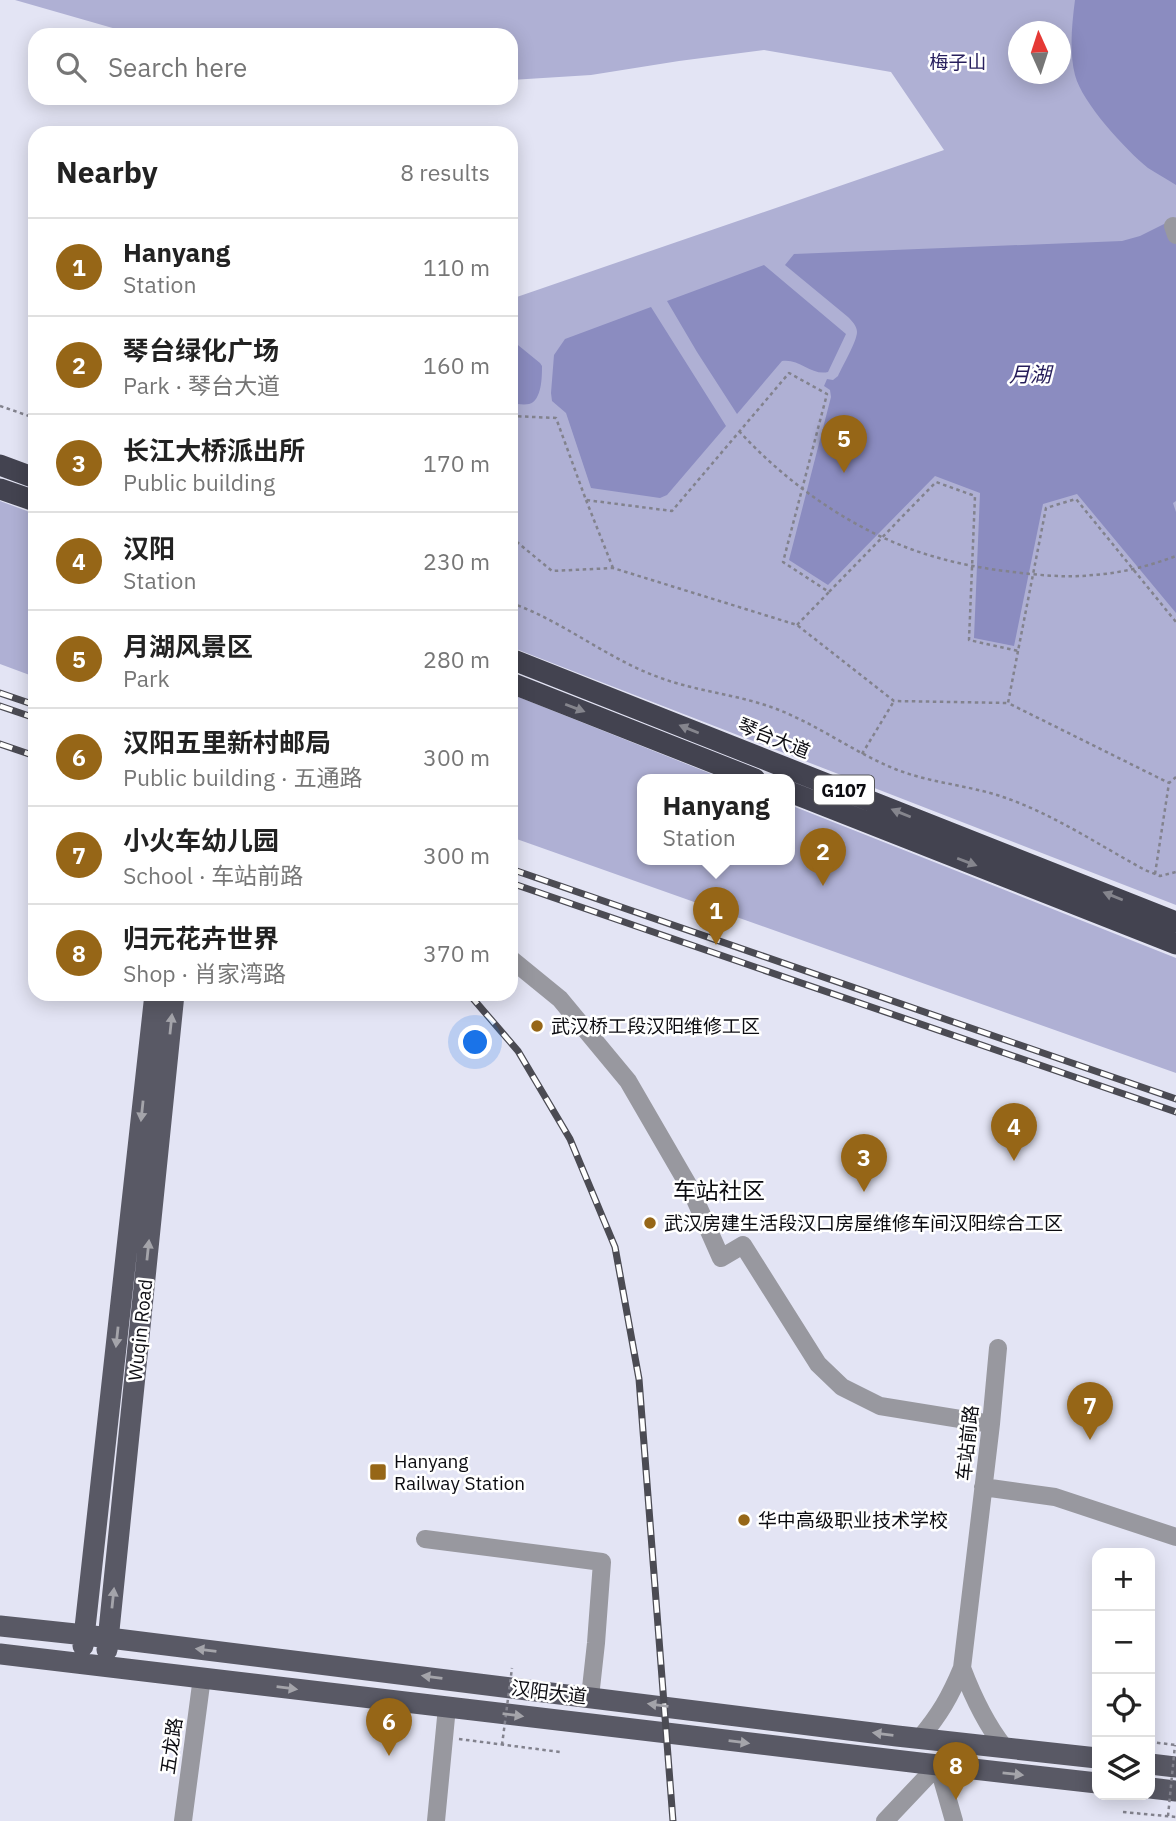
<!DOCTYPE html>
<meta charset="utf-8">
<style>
body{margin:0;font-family:"IBM Plex Sans","Noto Sans SC",sans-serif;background:#f2f2f2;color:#222}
.controls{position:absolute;right:21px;bottom:21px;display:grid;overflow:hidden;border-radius:14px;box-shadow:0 4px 18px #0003}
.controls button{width:63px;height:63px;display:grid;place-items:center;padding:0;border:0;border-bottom:2px solid #e0e0e0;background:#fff;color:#222;font:35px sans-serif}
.compass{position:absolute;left:1008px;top:21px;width:63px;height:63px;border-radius:50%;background:#fff;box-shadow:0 4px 18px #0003;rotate:357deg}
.you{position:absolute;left:476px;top:1043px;width:24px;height:24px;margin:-18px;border:5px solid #fff;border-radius:50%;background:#1a73e8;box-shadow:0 0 0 10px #1a73e833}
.badge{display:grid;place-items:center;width:46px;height:46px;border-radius:50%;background:#966617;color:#fff;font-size:23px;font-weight:700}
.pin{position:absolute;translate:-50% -58px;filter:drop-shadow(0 2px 4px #0008)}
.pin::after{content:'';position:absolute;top:37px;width:24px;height:21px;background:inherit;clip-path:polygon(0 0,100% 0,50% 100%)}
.popup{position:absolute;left:637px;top:774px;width:158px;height:91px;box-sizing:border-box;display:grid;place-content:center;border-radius:14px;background:#fff;filter:drop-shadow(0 2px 5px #0005);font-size:23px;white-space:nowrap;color:#767676}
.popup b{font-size:26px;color:#222}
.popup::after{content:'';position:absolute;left:50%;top:100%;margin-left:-14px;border:14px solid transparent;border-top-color:#fff}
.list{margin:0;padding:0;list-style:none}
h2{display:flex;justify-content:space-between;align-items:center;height:91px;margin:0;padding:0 28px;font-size:30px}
h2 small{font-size:23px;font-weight:400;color:#767676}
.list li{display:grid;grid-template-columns:46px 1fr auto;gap:21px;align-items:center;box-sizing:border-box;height:98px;padding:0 28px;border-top:2px solid #e0e0e0}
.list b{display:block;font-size:26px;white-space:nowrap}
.list p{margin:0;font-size:23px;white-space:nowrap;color:#767676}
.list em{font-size:23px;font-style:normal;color:#767676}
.icon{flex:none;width:38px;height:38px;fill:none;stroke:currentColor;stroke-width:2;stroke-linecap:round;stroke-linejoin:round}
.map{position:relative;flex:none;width:1176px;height:1821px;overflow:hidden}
.search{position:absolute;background:#fff;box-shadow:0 4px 18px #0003;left:28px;top:28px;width:490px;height:77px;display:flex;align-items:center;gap:18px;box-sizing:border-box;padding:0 24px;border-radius:21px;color:#767676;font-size:26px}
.panel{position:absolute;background:#fff;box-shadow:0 4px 18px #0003;left:28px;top:126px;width:490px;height:875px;border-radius:21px}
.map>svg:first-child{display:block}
</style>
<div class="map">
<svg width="1176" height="1821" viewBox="0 0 1176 1821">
<rect width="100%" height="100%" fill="#e3e4f4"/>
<path fill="#afb0d4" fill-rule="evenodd" d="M 15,0 L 1176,0 L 1176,905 L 511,647 L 511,299 L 944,150 L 891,72 L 764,50 L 679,61 L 591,75 L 511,80 L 511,35 L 137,35 ZM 1018,32 L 1060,32 L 1060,74 L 1018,74 Z
M 0,501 L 35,514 L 35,677 L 0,664 Z
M 511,694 L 724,779 L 642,779 L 642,859 L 790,859 L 790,805 L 1176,958 L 1176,1073 L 511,837 Z"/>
<path fill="#8b8cc0" d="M 1075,0 L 1176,0 L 1176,185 C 1167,179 1157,174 1148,168 C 1126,150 1082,103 1075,75 C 1069,52 1072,23 1075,0 Z
M 1176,218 L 1176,501 L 1173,503 L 1176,512 L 1176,613 L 1077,494 L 1043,504 L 1014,646 L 974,638 L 980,493 L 935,476 L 828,585 L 789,560 L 831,397 L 830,390 L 824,386 L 827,379 L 833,380 L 838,376 C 842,367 857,341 857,332 C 857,326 852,321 848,317 L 785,265 L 794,254 L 1122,241 L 1140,236 Z
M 764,265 L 846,334 L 828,372 C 812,376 799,358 782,361 L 737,414 L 697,352 L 667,301 Z
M 651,307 L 726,426 L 667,495 L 660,498 L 591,488 L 566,413 L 552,401 L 551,393 L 554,355 L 565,339 Z
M 513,341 L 540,363 L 542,366 C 542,376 542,401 529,404 C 524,405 516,404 511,403 L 511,342 Z"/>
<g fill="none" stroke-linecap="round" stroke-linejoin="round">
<path stroke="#82828d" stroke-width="2.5" stroke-dasharray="3.5 3.5" stroke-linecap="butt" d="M 0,406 L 35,418
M 511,416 L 556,418 L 586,500 L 672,511 L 789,373 L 827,394 L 783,562 L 829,592 L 936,482 L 975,496 L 969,640 L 1018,651 L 1046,508 L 1076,499 L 1176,622
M 739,431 C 791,488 864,538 939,558 C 963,565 988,569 1013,572 C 1039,575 1066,578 1093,575 C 1122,573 1149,566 1176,556
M 586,500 L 613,568
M 511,537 L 552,571 L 613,568 L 797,625 L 894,701 L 1008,703
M 511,603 C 563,621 606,658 658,677 C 695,691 734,694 771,707 C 814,722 853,752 895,769 C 930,783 968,785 1003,797 C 1053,814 1099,845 1145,870 L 1160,876 L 1176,872
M 797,625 L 829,592
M 1018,651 L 1008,703 L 1169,783
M 862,754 L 894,701
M 1155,874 L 1169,783 L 1176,777
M 459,1739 L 560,1752
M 1150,1742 L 1176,1745
M 1123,1812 L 1176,1817"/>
<path stroke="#98989f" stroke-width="18" d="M 1173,226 L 1176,235
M 511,959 L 560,999 L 628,1081 L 690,1188 L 721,1258 L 743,1245 L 818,1364 L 842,1387 L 880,1406 L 991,1424
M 983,1487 L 1055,1497 L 1176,1537
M 425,1539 L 602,1562 L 596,1643 L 590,1697
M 962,1668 C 973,1697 985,1723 1004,1747
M 920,1738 C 940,1714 950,1697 962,1668 L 991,1424 L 998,1348
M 183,1821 L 202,1677
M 436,1821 L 447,1707
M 885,1821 L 938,1765 L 954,1821"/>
<path stroke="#595965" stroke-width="21" d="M 0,1626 L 85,1635 L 897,1736 L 1097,1758
M 83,1646 L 155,994
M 107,1650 L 174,994
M 0,1654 L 920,1763 L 1097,1783
M 1150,1764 L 1176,1767
M 1150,1788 L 1176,1791"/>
<path stroke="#434350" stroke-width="21" d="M 0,465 L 35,478
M 0,489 L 35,501
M 511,659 L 1176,922
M 511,683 L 755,779
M 790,792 L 1176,944"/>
<g stroke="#4b4b53" stroke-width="7">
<path id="rail" d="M 0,693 L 35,705
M 0,706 L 35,718
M 0,744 L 35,756
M 511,869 L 1176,1099
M 511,883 L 1176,1112
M 469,994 L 518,1051 L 570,1139 L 615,1247 L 639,1379 L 673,1821"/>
</g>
<use href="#rail" stroke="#fff" stroke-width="4.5" stroke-dasharray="13" stroke-linecap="butt"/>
<path stroke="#82828d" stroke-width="2.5" stroke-dasharray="3.5 3.5" stroke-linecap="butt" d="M 502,1745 L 512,1668
M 1168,1816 L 1175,1745"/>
</g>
<defs><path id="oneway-solid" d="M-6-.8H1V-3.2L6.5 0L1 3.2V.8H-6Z" transform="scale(1.75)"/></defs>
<g fill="#85858d">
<use href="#oneway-solid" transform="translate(575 708) rotate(21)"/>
<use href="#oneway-solid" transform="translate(689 729) rotate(-158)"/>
<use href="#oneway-solid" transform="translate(901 813) rotate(-158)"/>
<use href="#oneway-solid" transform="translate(967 862) rotate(21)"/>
<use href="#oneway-solid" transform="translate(1113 896) rotate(-158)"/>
</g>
<g fill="#a4a4aa">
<use href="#oneway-solid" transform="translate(171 1024) rotate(-84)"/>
<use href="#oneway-solid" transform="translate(142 1111) rotate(96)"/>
<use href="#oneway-solid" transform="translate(148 1250) rotate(-84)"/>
<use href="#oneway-solid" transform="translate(117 1337) rotate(96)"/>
<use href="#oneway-solid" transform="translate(113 1598) rotate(-84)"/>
<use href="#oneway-solid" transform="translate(206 1650) rotate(-173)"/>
<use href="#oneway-solid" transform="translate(432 1677) rotate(-173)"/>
<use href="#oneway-solid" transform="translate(287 1688) rotate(7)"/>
<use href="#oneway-solid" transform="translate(658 1705) rotate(-173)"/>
<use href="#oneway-solid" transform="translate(513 1715) rotate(7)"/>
<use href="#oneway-solid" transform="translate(883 1734) rotate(-173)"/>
<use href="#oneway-solid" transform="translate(739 1742) rotate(7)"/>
<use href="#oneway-solid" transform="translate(1013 1774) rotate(6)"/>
</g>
<g fill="#966617" stroke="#fff" stroke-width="2.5">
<circle cx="537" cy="1026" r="7"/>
<circle cx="650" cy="1223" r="7"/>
<rect x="369" y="1463" width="18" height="18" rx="3.5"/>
<circle cx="744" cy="1520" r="7"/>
</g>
<g text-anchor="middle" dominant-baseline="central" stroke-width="5" stroke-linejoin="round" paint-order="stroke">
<rect fill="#fff" stroke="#555558" stroke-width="2" x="814" y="775.5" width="60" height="29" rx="5"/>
<g font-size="18" font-weight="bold" fill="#0c0c11">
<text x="844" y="790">G107</text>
</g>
<g font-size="19" fill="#28205e" stroke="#fff">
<text x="958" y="62">梅子山</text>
</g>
<g font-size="19" fill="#0c0c11" stroke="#fff">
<text transform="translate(774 738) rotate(22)">琴台大道</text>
<text transform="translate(140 1330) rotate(-84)">Wuqin Road</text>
<text transform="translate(967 1443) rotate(-84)">车站前路</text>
<text transform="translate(549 1692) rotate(7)">汉阳大道</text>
<text transform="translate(171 1746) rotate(-82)">五龙路</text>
</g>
<g font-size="19" fill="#0c0c11" stroke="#fff" text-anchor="start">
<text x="551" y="1026">武汉桥工段汉阳维修工区</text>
<text x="664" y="1223">武汉房建生活段汉口房屋维修车间汉阳综合工区</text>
<text x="394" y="1461">Hanyang<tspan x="394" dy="22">Railway Station</tspan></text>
<text x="758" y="1520">华中高级职业技术学校</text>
</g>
<g font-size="21" font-style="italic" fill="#251d5a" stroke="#fff">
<text x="1030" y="374">月湖</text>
</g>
<g font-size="23" fill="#0c0c11" stroke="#fff">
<text x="719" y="1190">车站社区</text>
</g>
</g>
</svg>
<div class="controls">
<button>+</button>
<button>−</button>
<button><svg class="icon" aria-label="locate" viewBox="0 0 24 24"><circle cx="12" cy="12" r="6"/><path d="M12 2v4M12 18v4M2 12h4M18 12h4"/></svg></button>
<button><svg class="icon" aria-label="layers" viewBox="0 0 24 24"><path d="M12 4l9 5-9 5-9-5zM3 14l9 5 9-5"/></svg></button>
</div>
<svg class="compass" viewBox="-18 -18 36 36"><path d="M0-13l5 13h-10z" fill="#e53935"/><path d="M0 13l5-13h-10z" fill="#767676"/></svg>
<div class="you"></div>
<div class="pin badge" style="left:716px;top:945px">1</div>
<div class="popup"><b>Hanyang</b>Station</div>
<div class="pin badge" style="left:823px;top:886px">2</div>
<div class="pin badge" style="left:864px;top:1192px">3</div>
<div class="pin badge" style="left:1014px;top:1161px">4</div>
<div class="pin badge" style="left:844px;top:473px">5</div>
<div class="pin badge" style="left:389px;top:1756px">6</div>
<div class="pin badge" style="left:1090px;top:1440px">7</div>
<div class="pin badge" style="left:956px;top:1800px">8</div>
<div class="search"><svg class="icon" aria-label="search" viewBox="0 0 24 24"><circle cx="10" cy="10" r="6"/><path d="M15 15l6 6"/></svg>Search here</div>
<section class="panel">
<h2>Nearby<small>8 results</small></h2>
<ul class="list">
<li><span class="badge">1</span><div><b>Hanyang</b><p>Station</p></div><em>110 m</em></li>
<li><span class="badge">2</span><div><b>琴台绿化广场</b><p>Park · 琴台大道</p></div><em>160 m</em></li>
<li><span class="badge">3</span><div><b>长江大桥派出所</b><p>Public building</p></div><em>170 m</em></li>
<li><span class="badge">4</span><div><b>汉阳</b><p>Station</p></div><em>230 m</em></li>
<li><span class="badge">5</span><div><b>月湖风景区</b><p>Park</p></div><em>280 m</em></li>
<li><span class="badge">6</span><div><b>汉阳五里新村邮局</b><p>Public building · 五通路</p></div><em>300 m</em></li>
<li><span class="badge">7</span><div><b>小火车幼儿园</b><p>School · 车站前路</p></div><em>300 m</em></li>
<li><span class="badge">8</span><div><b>归元花卉世界</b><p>Shop · 肖家湾路</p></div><em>370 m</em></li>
</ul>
</section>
</div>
